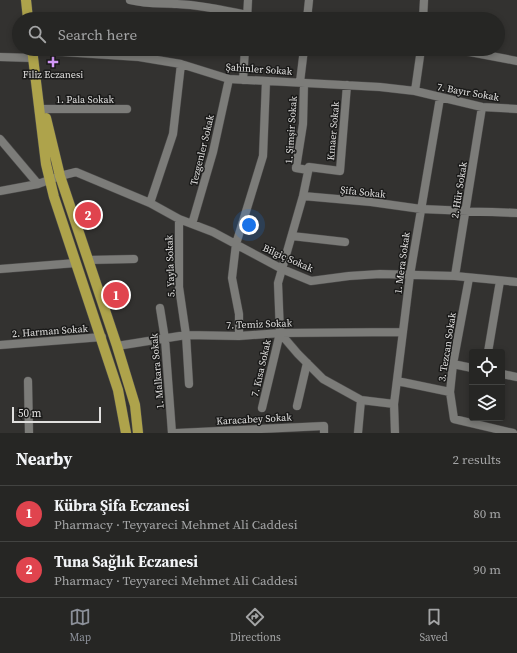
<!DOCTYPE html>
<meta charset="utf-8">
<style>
body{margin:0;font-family:"Source Serif 4",serif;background:#2e2e2c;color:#f1f3f6}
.controls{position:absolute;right:12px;bottom:12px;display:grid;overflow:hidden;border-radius:4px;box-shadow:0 2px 6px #0003}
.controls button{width:36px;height:36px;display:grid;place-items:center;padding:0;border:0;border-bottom:1px solid #424341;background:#262624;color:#f1f3f6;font:20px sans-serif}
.scale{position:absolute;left:12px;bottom:10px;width:89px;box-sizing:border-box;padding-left:4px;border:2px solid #e1e0df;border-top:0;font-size:11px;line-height:14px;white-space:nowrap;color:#e1e0df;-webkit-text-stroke:3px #1a1a19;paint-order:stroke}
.you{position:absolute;left:249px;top:225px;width:14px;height:14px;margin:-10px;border:3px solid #fff;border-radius:50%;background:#1a73e8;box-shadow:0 0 0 6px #1a73e833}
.badge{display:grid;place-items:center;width:26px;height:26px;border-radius:50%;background:#8c9099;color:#fff;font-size:13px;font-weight:700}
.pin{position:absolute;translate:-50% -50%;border:2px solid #fff;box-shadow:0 1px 4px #0006}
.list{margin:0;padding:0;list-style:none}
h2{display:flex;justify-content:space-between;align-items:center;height:52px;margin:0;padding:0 16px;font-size:17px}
h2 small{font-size:13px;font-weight:400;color:#a4a5a6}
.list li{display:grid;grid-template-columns:26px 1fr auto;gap:12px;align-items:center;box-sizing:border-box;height:56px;padding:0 16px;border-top:1px solid #424341}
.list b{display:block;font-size:15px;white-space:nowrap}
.list p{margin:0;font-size:13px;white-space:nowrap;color:#a4a5a6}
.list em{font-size:13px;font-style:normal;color:#a4a5a6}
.icon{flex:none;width:22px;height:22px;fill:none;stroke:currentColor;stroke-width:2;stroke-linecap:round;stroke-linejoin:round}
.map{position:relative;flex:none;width:517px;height:433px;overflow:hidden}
.search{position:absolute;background:#262624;box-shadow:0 2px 6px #0003;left:12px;right:12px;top:12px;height:44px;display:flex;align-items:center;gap:10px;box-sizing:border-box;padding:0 14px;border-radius:22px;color:#a4a5a6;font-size:15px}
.sheet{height:164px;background:#262624}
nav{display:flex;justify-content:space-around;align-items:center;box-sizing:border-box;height:56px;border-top:1px solid #424341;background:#262624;font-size:11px;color:#a4a5a6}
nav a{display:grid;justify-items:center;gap:2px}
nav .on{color:#8c9099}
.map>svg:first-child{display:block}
</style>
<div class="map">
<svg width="517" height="433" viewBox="0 0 517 433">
<rect width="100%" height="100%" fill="#333230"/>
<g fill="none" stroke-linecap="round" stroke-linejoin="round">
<g stroke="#4e4d4c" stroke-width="9">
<path id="street" d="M 130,0 C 146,4 161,3 177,4 C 200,5 224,10 247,15
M 247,19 L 248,0
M 307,19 L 309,0
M 423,19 L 424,0
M 454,49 L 517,61
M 32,50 L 139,57 L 181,64 L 229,79 L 380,87 L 415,91 L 482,107 L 517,109
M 0,57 L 33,58
M 243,80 L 245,49
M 300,82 L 304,49
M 304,83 L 303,124 L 296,168 L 308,170
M 415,91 L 421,49
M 44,109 L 127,109
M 0,139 L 38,184
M 0,191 L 38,184 L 60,176 L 76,172 L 150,203 L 179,219 L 213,232 L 282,269 L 311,281 L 349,276 L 380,274 L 455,276 L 517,282
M 303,196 L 371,202 L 421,209 L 517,213
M 150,203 L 173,134 L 181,64
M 179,219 L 179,287 L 186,335 L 189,384
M 192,224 L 213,152 L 229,79
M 292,236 L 345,242
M 88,260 L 134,259
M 0,269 L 76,263
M 455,276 L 482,107
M 469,278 L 453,364 L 450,392 L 454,419 L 513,433
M 160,308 L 165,339 L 172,433
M 280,333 L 298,354 L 323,379 L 361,400 L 394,404
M 239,336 L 239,314 L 232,278 L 236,244 L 263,156 L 266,81
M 0,345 L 102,337
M 117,346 L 186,335 L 239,336 L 280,333 L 403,332
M 488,352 L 500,281
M 453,364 L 472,368
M 502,374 L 517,377
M 28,381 L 29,433
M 397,381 L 450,392
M 297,406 L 307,363
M 262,408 L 280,333 L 278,283 L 303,196 L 309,167 L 340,171 L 347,85
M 177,433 L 324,426 L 324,433
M 358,433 L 361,400
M 395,433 L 394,404 L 410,275 L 440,98"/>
</g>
<g stroke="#4e4d4c" stroke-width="11">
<path id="primary" d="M 26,0 L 28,19
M 32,49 L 46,164 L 54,197 L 118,390 L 126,433
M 46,118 L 60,176 L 117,346 L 135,405 L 138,433"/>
</g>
<use href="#street" stroke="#7c7c79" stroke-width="8"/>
<use href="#primary" stroke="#aea34b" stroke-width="10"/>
</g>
<path fill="#d69bfa" stroke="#1a1a19" stroke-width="1.5" d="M51 56h4v4h4v4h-4v4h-4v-4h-4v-4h4z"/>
<g text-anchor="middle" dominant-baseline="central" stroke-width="3" stroke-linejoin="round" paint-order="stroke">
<g font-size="10" fill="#e1e0df" stroke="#1a1a19">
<text transform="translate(259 69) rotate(4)">Şahinler Sokak</text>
<text transform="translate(468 92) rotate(10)">7. Bayır Sokak</text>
<text x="85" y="99">1. Pala Sokak</text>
<text transform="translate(291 130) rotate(-86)">1. Şimşir Sokak</text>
<text transform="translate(333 131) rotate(-85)">Kınaer Sokak</text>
<text transform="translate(202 150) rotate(-76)">Tezgenler Sokak</text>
<text transform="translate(459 190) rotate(-81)">2. Hür Sokak</text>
<text transform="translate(363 192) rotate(6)">Şifa Sokak</text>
<text transform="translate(288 258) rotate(24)">Bilgiç Sokak</text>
<text transform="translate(402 263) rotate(-82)">1. Mera Sokak</text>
<text transform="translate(170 266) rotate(-92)">5. Yayla Sokak</text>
<text transform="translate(259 324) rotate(-2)">7. Temiz Sokak</text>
<text transform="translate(50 331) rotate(-4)">2. Harman Sokak</text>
<text transform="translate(447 347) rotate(-81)">3. Tezcan Sokak</text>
<text transform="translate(261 368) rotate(-77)">7. Kısa Sokak</text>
<text transform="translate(157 371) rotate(-95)">1. Malkara Sokak</text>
<text transform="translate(254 419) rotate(-3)">Karacabey Sokak</text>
</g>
<g font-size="10" fill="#e1e0df" stroke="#1a1a19">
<text x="53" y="74">Filiz Eczanesi</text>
</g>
</g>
</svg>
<div class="controls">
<button><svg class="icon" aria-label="locate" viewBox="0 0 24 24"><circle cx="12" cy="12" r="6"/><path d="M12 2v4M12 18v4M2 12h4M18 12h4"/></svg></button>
<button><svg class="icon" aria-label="layers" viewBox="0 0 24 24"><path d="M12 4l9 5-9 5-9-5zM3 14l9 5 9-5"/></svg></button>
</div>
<div class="scale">50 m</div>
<div class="you"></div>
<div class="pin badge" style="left:116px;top:295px;background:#e0444e">1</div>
<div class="pin badge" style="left:88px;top:215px;background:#e0444e">2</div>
<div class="search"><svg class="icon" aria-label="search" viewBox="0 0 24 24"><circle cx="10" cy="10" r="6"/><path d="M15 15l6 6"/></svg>Search here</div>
</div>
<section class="sheet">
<h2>Nearby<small>2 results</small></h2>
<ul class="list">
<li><span class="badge" style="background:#e0444e">1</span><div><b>Kübra Şifa Eczanesi</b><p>Pharmacy · Teyyareci Mehmet Ali Caddesi</p></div><em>80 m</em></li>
<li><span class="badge" style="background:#e0444e">2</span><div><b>Tuna Sağlık Eczanesi</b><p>Pharmacy · Teyyareci Mehmet Ali Caddesi</p></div><em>90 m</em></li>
</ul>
</section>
<nav>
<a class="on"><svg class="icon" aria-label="map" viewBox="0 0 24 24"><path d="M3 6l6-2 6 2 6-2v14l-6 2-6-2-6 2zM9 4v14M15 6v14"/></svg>Map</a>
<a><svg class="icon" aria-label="directions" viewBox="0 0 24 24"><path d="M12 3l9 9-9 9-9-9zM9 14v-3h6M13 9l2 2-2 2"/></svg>Directions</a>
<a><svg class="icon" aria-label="saved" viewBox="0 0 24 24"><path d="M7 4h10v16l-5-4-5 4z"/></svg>Saved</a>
</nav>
